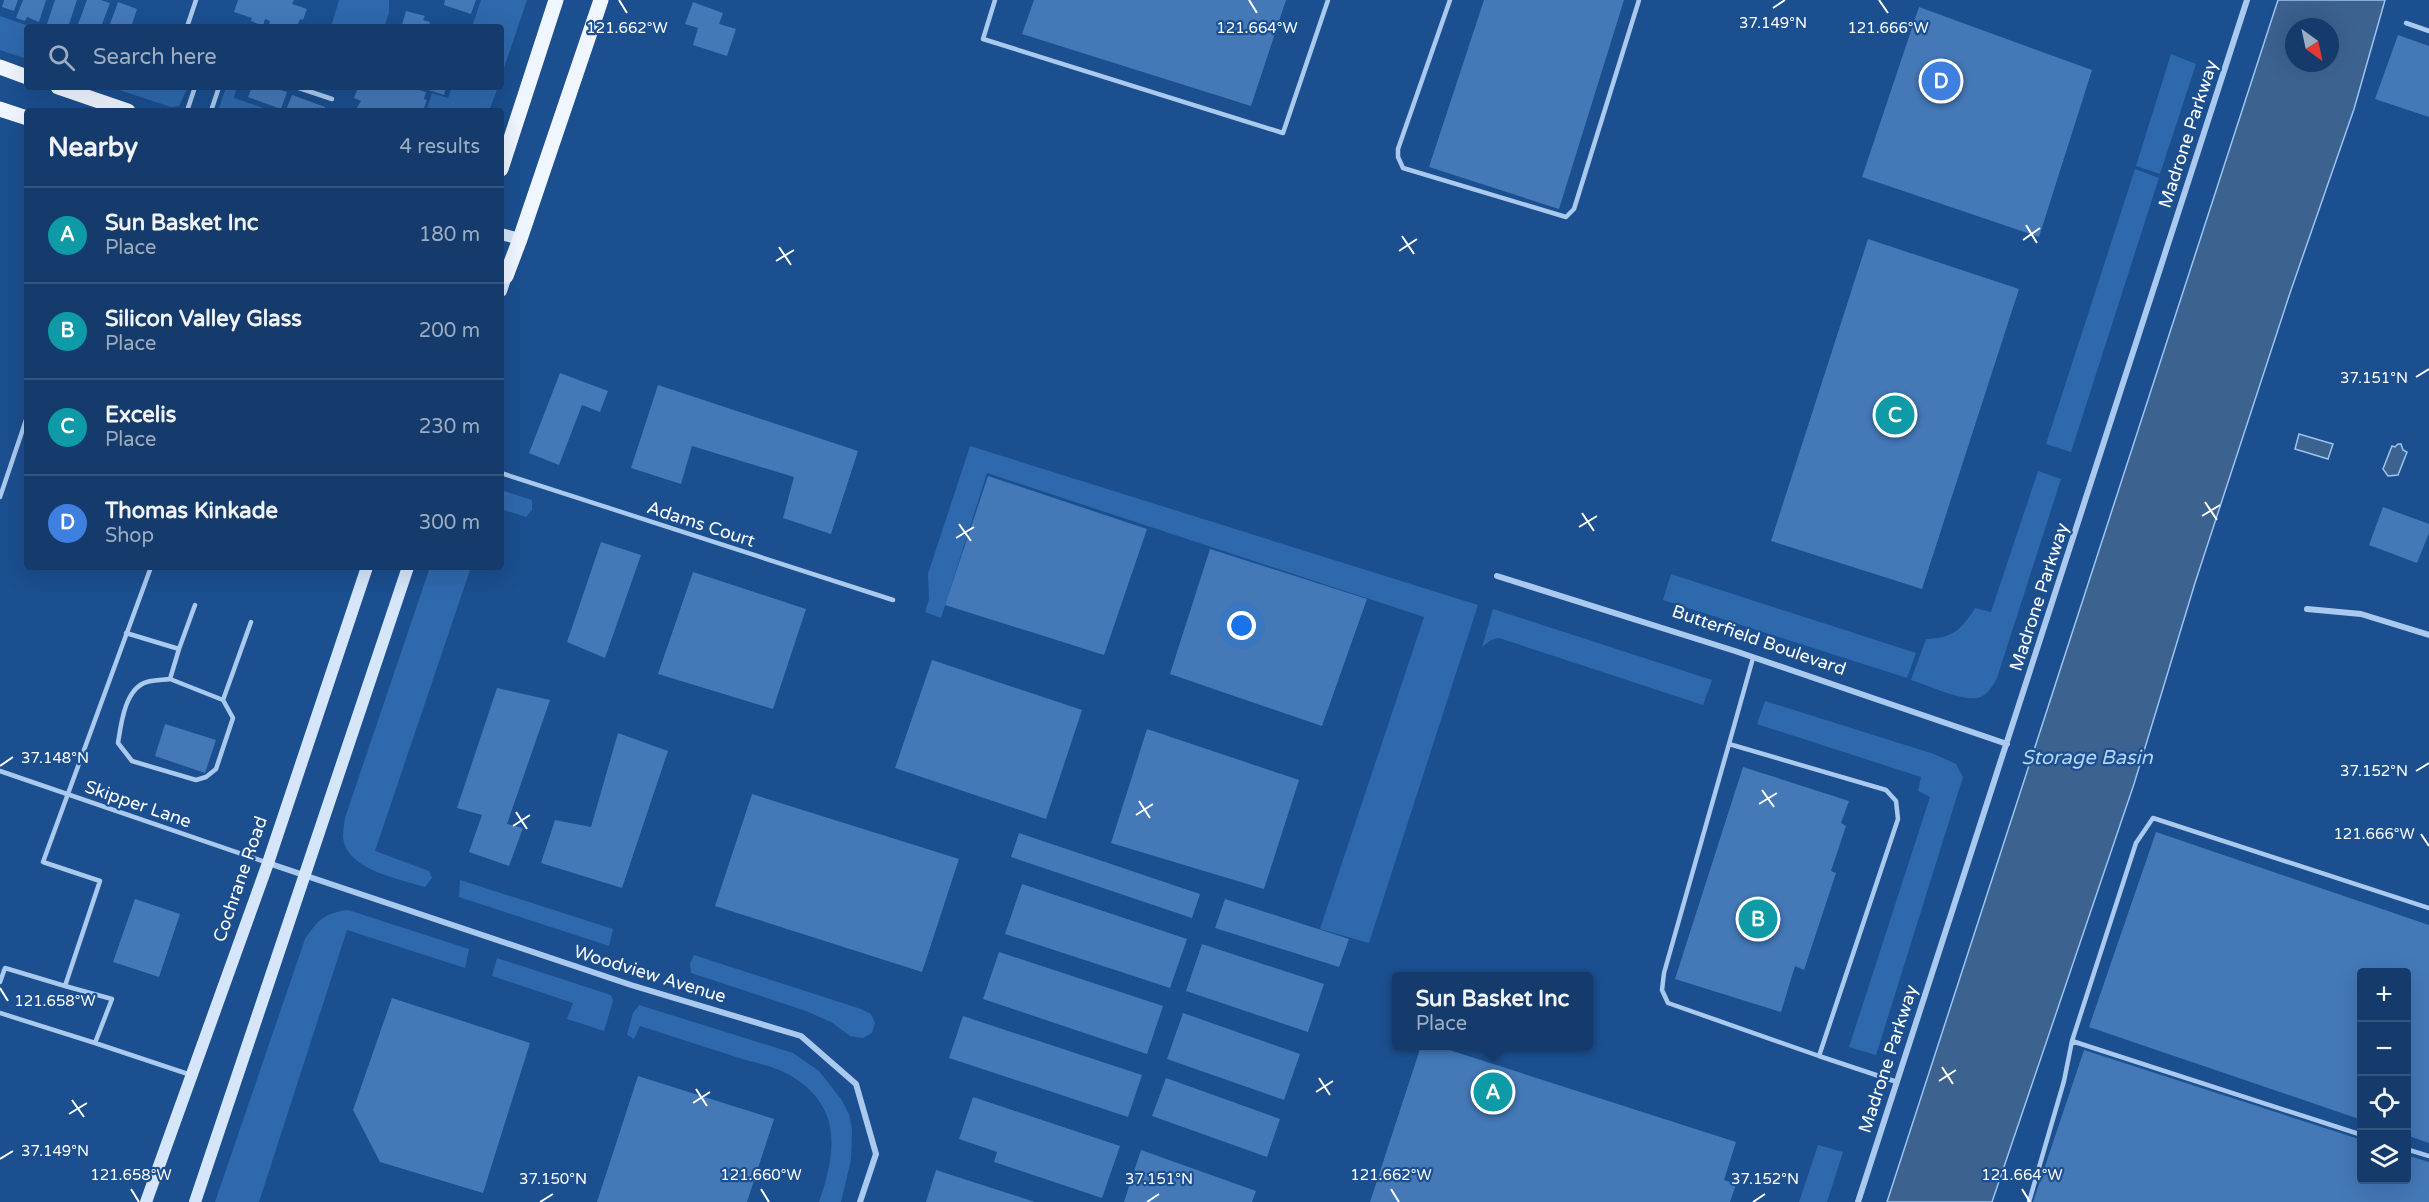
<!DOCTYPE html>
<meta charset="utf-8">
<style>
body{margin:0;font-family:"Varela Round",sans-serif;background:#1d4271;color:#f1f3f6}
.controls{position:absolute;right:18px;bottom:18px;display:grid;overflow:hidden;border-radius:6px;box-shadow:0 6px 24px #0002}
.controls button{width:54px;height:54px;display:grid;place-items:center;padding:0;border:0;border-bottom:2px solid #33557e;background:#143b6b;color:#f1f3f6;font:30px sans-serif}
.compass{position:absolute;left:2285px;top:18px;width:54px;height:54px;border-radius:50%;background:#143b6b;box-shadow:0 6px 24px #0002;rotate:147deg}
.you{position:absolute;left:1242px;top:626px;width:21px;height:21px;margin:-15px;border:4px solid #fff;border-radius:50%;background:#1a73e8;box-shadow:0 0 0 9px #1a73e833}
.badge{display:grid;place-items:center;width:39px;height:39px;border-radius:50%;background:#ffd166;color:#fff;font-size:20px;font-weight:700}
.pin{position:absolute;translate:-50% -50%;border:3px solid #fff;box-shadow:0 2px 6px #0006}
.popup{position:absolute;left:1392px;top:972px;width:201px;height:78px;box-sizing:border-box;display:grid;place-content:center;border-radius:6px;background:#143b6b;filter:drop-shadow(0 2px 4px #0005);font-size:20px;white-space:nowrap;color:#9dadc1}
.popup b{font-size:22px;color:#f1f3f6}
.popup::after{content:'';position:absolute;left:50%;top:100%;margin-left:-12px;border:12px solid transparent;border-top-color:#143b6b}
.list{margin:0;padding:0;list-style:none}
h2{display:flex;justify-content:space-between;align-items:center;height:78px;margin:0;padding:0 24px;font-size:26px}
h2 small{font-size:20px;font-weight:400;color:#9dadc1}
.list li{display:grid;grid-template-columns:39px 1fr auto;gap:18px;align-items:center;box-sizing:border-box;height:96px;padding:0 24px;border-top:2px solid #33557e}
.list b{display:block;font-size:22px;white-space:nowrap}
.list p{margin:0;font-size:20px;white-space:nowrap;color:#9dadc1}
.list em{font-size:20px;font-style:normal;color:#9dadc1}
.icon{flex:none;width:33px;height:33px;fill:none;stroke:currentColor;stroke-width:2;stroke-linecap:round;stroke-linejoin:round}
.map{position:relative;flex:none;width:2429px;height:1202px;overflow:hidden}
.search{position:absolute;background:#143b6b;box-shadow:0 6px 24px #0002;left:24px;top:24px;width:480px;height:66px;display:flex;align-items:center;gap:15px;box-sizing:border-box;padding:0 21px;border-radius:6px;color:#9dadc1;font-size:22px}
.panel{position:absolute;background:#143b6b;box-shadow:0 6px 24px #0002;left:24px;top:108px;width:480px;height:462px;border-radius:6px}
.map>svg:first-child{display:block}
</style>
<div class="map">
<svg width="2429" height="1202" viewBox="0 0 2429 1202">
<rect width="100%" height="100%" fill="#1b4f8f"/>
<path fill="#2e69ad" d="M 339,0 L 389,0 L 389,13 L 384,27 L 331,27 Z
M 481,0 L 527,0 L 501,77 L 501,27 L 472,27 Z
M 0,16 L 32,27 L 27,27 L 27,59 L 0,50 Z
M 2171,54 L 2196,64 L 2160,174 L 2136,166 Z
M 110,87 L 188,87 L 179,106 L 171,107 Z
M 226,87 L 237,87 L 234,98 L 272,111 L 218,111 Z
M 452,87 L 498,87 L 489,111 L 426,111 L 432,93 L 448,98 Z
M 2135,169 L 2159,178 L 2071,452 L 2046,444 Z
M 970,446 L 1478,605 L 1369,943 L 1320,929 L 1424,617 L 987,473 L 941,618 L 925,612 L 929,599 L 928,574 Z
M 2038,471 L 2061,479 L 1997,678 C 1993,686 1987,696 1977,698 C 1962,701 1927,685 1911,680 L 1926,639 C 1953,638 1961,630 1975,608 L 1991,612 Z
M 501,490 L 532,500 L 532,510 L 526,517 L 501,509 Z
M 430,567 L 471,567 L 375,851 L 429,871 L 432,878 L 425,887 C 400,879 346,870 343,837 C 343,831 344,824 345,818 Z
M 1671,574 L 1916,653 L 1907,678 L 1663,600 Z
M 1493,609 L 1712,680 L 1703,705 L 1499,638 L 1491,640 L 1482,647 Z
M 1765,701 L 1934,754 L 1956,764 L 1963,777 L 1876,1055 L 1849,1047 L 1930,797 L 1918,791 L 1921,777 L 1757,724 Z
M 460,880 L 613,929 L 609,946 L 459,897 Z
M 348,910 L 469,949 L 465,968 L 347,930 L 259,1202 L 215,1202 L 305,939 C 318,920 324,913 348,910 Z
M 694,955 L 861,1009 L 871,1014 L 875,1023 L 872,1033 L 863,1038 L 850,1036 L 831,1022 L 806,1011 L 691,973 L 690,963 Z
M 497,958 L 611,995 L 613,1001 L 604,1031 L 567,1019 L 573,1003 L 492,976 Z
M 639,1005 L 793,1053 L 819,1071 L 841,1099 L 849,1114 L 852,1130 L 851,1160 L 841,1202 L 819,1202 C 835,1156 843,1110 796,1079 C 779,1067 755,1063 736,1057 C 704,1047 672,1036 640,1026 L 634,1039 L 627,1035 L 633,1013 Z
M 1818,1145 L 1843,1152 L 1827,1202 L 1799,1202 Z"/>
<path fill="#3c6290" stroke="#9cc4f0" stroke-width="1.5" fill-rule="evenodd" d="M 2278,0 L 2385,0 L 2354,109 L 2290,293 L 2195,583 L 2134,784 L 1992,1202 L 1887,1202 ZM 2294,27 L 2330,27 L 2330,63 L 2294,63 Z
M 2299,434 L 2333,444 L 2328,459 L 2295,449 Z
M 2398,444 L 2401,444 L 2403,450 L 2407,452 L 2398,475 L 2388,476 L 2383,469 L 2392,446 L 2395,447 Z"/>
<path fill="#4478b7" d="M 4,0 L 18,0 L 14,11 L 2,7 Z
M 23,0 L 46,0 L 39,22 L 27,17 L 25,21 L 16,18 Z
M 55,0 L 77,0 L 68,27 L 47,24 Z
M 87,0 L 101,0 L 110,3 L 101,27 L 77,27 Z
M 238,0 L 294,0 L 292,4 L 307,9 L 303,20 L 300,19 L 297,27 L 276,27 L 269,25 L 270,21 L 265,19 L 263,26 L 251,21 L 252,18 L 234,12 Z
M 445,0 L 476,0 L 471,14 L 444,5 Z
M 1034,0 L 1286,0 L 1251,106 L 1022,34 Z
M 1484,0 L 1624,0 L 1559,209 L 1429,167 Z
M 118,2 L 137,9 L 131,27 L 109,27 Z
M 693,2 L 723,13 L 719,24 L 736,29 L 727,56 L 693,45 L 698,28 L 685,24 Z
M 1919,7 L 2092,70 L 2039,237 L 1862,177 Z
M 406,11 L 425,16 L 423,20 L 430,22 L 429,27 L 397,27 L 398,24 L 402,25 Z
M 2398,35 L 2429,46 L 2429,117 L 2375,99 Z
M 252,87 L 271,87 L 287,92 L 281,109 L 248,97 Z
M 358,87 L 408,87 L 426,92 L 424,99 L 427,100 L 423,111 L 355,111 L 361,101 L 354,98 Z
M 420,87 L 446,87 L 444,95 Z
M 292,95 L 325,107 L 324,111 L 286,110 Z
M 1868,239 L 2019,289 L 1922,589 L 1771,541 Z
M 560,373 L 608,391 L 600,412 L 582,405 L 559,465 L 529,453 Z
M 658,385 L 858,451 L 831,534 L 783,518 L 794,477 L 692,446 L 681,484 L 631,468 Z
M 988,476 L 1147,529 L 1104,655 L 945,605 Z
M 2383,507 L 2429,524 L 2429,533 L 2417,563 L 2369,545 Z
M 601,542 L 641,555 L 605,658 L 567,642 Z
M 1210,549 L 1367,599 L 1322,726 L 1170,674 Z
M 693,572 L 806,609 L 773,709 L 658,674 Z
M 932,660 L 1082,710 L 1046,819 L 895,768 Z
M 497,688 L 550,700 L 507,824 L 523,828 L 509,866 L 469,852 L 482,815 L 457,808 Z
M 165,724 L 216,740 L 205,773 L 155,756 Z
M 1147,729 L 1299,780 L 1264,889 L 1111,843 Z
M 618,733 L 668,751 L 622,888 L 541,863 L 555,820 L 591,827 Z
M 1743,767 L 1849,801 L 1841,823 L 1846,826 L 1831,871 L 1836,873 L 1804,970 L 1795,966 L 1781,1012 L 1675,979 Z
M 752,794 L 959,859 L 922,972 L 715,906 Z
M 2156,832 L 2429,925 L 2429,1143 L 2406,1135 L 2406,972 L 2362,972 L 2362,1120 L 2089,1027 Z
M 1019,833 L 1200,894 L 1192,918 L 1011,857 Z
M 1022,884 L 1187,939 L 1170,988 L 1005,934 Z
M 135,899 L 180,914 L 159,977 L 113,962 Z
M 1225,899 L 1349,939 L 1339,967 L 1215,928 Z
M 1202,944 L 1324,984 L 1308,1032 L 1186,991 Z
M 999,952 L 1163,1006 L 1147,1054 L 983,999 Z
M 392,998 L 530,1043 L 483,1193 L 380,1162 L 353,1110 Z
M 1183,1013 L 1300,1054 L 1284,1100 L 1167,1059 Z
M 963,1016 L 1142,1075 L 1128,1117 L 949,1058 Z
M 1421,1046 L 1437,1046 L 1736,1142 L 1724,1180 L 1736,1184 L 1730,1202 L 1370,1202 Z
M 2084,1050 L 2362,1140 L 2362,1180 L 2406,1180 L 2406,1155 L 2429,1162 L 2429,1202 L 2033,1202 Z
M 638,1076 L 774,1119 L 747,1202 L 597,1202 Z
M 1166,1078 L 1280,1119 L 1267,1157 L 1152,1116 Z
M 973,1097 L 1120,1146 L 1102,1198 L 994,1162 L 997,1152 L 959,1139 Z
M 1141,1150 L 1256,1191 L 1252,1202 L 1124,1202 Z
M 936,1170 L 1035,1202 L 926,1202 Z"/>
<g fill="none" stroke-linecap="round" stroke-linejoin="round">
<path stroke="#a9c9ee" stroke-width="4.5" d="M 995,0 L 983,39 L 1283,133 L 1328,0
M 1450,0 L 1398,149 L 1398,157 L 1403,168 L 1566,217 L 1574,209 L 1639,0
M 2406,23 L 2429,31
M 187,27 L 196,0
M 296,87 L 332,99
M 187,111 L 195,87
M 211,111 L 219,87
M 501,473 L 893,600
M 0,497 L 27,417
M 151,567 L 43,862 L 100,881 L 65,986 L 112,999 L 95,1043 L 191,1075
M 126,633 L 179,649 L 170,679 L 223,700 L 251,622
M 179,649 L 195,605
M 1753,658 L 1729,744 L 1886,790 L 1896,801 L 1898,819 L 1819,1056 L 1897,1082
M 170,679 C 163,680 154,680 147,682 C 125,688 121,724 118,743 L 132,761 L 196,780 L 206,777 L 216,769 L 233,718 L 223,700
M 1729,744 L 1664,973 L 1662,990 L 1668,1003 L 1819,1056
M 0,771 L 268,863
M 0,982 L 5,968 L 65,986
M 0,1013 L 95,1043
M 2362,1135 L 2072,1041 L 2136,843 L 2153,818 L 2429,908
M 2406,1149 L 2429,1156
M 2029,1202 L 2064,1081 L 2072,1041"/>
<path stroke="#a9c9ee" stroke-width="6" d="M 1497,576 L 1735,651 L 2007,744
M 2307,609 L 2361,614 L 2429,635
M 268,863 L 631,985 L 801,1036 L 856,1084 L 876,1154 L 860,1202
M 1858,1202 L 2247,0"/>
<path stroke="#d6e6fa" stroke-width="12" d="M 501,234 L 520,239
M 501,291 L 506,276
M 146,1202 L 268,863 L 367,567
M 195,1202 L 408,567"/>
<path stroke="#f0f6ff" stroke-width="15" d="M 0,67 L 27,77
M 58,87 L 128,111
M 0,109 L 27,118
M 501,169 L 556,0
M 501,275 L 506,276 L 520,239 L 601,0"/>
</g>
<path fill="none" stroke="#fff" stroke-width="2" d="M 619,0 L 627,13M 1249,0 L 1257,13M 1879,0 L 1888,13M 1773,8 L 1785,0M 2026,225 L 2037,243M 1402,236 L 1414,254M 2023,240 L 2040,228M 779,247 L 791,265M 1399,251 L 1417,239M 776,261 L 794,250M 2416,377 L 2429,369M 2205,502 L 2217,520M 1582,513 L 1594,531M 2202,516 L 2220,505M 959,524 L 971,541M 1579,527 L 1597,516M 956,538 L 974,527M 0,766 L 13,757M 2416,771 L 2429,763M 1762,790 L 1774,807M 1139,801 L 1150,818M 1759,804 L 1777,793M 516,812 L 527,829M 1136,815 L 1153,804M 513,826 L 530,815M 2421,834 L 2429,846M 0,988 L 8,1001M 1942,1067 L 1953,1084M 1319,1078 L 1330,1095M 1939,1081 L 1956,1070M 696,1089 L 707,1106M 1316,1092 L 1333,1081M 72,1100 L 84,1117M 693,1103 L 710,1092M 69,1114 L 87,1103M 0,1159 L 13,1151M 131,1189 L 139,1202M 761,1189 L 769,1202M 1391,1189 L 1399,1202M 2022,1189 L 2030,1202M 540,1202 L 553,1194M 1147,1202 L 1159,1194M 1753,1202 L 1765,1194"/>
<g text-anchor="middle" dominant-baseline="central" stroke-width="4.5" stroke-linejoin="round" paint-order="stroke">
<g font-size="18" fill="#fff" stroke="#1b4f8f">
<text transform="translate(2188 134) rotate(-72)">Madrone Parkway</text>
<text transform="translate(701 524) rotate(18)">Adams Court</text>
<text transform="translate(2039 597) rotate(-72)">Madrone Parkway</text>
<text transform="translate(1759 640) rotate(19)">Butterfield Boulevard</text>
<text transform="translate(138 804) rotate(19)">Skipper Lane</text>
<text transform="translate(240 879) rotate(-71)">Cochrane Road</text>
<text transform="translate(650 974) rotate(17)">Woodview Avenue</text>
<text transform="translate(1888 1059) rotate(-72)">Madrone Parkway</text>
</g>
<g font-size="20" font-style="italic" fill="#b5d3f5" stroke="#1b4f8f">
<text x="2087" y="758">Storage Basin</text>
</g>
</g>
<g font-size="15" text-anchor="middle" fill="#fff" stroke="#1b4f8f" stroke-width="4.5" stroke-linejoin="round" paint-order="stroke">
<text x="1773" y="28">37.149°N</text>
<text x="627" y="33">121.662°W</text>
<text x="1257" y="33">121.664°W</text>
<text x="1888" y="33">121.666°W</text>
<text x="2374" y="383">37.151°N</text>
<text x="55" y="763">37.148°N</text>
<text x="2374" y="776">37.152°N</text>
<text x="2374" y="839">121.666°W</text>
<text x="55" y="1006">121.658°W</text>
<text x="55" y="1156">37.149°N</text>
<text x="131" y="1180">121.658°W</text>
<text x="761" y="1180">121.660°W</text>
<text x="1391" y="1180">121.662°W</text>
<text x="2022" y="1180">121.664°W</text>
<text x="553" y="1184">37.150°N</text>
<text x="1159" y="1184">37.151°N</text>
<text x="1765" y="1184">37.152°N</text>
</g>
</svg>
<div class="controls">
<button>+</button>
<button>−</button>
<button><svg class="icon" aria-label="locate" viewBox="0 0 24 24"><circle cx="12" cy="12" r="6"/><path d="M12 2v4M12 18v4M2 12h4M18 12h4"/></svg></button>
<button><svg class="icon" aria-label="layers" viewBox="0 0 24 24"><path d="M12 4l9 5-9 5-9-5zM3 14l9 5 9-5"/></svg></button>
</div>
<svg class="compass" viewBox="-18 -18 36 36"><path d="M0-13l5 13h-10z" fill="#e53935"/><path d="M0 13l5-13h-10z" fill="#9dadc1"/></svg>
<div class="you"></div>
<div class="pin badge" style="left:1493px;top:1092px;background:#0f9aa8">A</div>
<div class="popup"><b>Sun Basket Inc</b>Place</div>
<div class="pin badge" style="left:1758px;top:919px;background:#0f9aa8">B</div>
<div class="pin badge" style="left:1895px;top:415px;background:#0f9aa8">C</div>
<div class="pin badge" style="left:1941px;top:81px;background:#3f7fe0">D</div>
<div class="search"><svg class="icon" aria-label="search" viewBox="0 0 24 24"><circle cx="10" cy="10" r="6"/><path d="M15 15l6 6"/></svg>Search here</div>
<section class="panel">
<h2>Nearby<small>4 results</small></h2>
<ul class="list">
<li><span class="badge" style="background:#0f9aa8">A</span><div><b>Sun Basket Inc</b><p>Place</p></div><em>180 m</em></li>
<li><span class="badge" style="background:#0f9aa8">B</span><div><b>Silicon Valley Glass</b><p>Place</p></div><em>200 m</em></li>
<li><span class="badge" style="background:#0f9aa8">C</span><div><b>Excelis</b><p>Place</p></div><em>230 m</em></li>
<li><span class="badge" style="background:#3f7fe0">D</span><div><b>Thomas Kinkade</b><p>Shop</p></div><em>300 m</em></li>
</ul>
</section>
</div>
